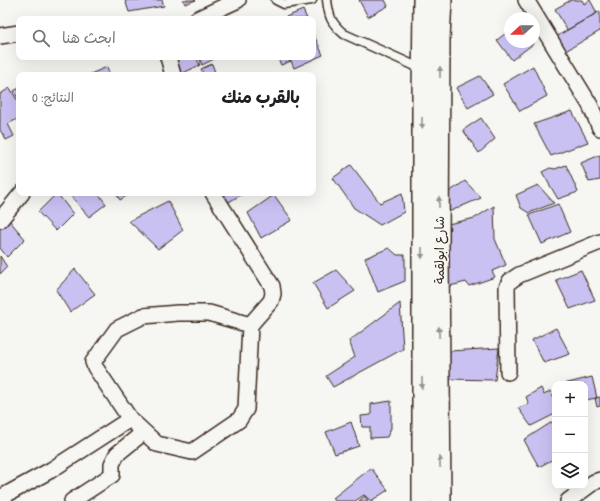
<!DOCTYPE html>
<html lang="ar">
<meta charset="utf-8">
<style>
body{margin:0;font-family:"Patrick Hand","Playpen Sans Arabic",sans-serif;background:#f6f6f6;color:#202124;direction:rtl}
.controls{position:absolute;right:12px;bottom:12px;display:grid;overflow:hidden;border-radius:8px;box-shadow:0 4px 16px #0002}
.controls button{width:36px;height:36px;display:grid;place-items:center;padding:0;border:0;border-bottom:1px solid #e0e0e0;background:#fff;color:#202124;font:20px sans-serif}
.compass{position:absolute;left:504px;top:12px;width:36px;height:36px;border-radius:50%;background:#fff;box-shadow:0 4px 16px #0002;rotate:249deg}
.list{margin:0;padding:0;list-style:none}
h2{display:flex;justify-content:space-between;align-items:center;height:52px;margin:0;padding:0 16px;font-size:17px}
h2 small{font-size:13px;font-weight:400;color:#757577}
.icon{flex:none;width:22px;height:22px;fill:none;stroke:currentColor;stroke-width:2;stroke-linecap:round;stroke-linejoin:round}
.map{position:relative;flex:none;width:600px;height:501px;overflow:hidden;direction:ltr}
.search{position:absolute;background:#fff;box-shadow:0 4px 16px #0002;left:16px;top:16px;width:300px;height:44px;display:flex;align-items:center;gap:10px;box-sizing:border-box;padding:0 14px;border-radius:8px;color:#757577;font-size:15px}
.panel{position:absolute;background:#fff;box-shadow:0 4px 16px #0002;left:16px;top:72px;width:300px;height:124px;border-radius:8px;direction:rtl}
.map>svg:first-child{display:block}
</style>
<div class="map">
<svg width="600" height="501" viewBox="0 0 600 501">
<rect width="100%" height="100%" fill="#f6f6f2"/>
<filter id="ink" filterUnits="userSpaceOnUse"><feTurbulence type="fractalNoise" baseFrequency=".025" numOctaves="2"/><feDisplacementMap in="SourceGraphic" scale="8" xChannelSelector="R" yChannelSelector="G"/><feConvolveMatrix kernelMatrix="1 2 1 2 8 2 1 2 1" color-interpolation-filters="sRGB"/></filter>
<g filter="url(#ink)">
<path fill="#cac1f3" stroke="#3b2a1e" d="M 125,0 L 162,0 L 164,6 L 129,12 Z
M 183,0 L 196,0 L 185,4 Z
M 359,0 L 385,0 L 388,6 L 368,17 Z
M 571,0 L 582,0 L 584,4 L 590,0 L 597,13 L 567,30 L 555,9 Z
M 303,10 L 307,19 L 281,19 Z
M 600,11 L 600,31 L 562,53 L 554,38 Z
M 510,30 L 510,42 L 532,42 L 533,44 L 512,60 L 497,40 Z
M 313,33 L 323,55 L 294,68 L 291,61 L 281,65 L 277,57 L 313,57 Z
M 173,57 L 196,57 L 200,65 L 181,74 Z
M 199,57 L 216,57 L 216,58 L 202,65 Z
M 212,64 L 216,75 L 204,75 L 201,69 Z
M 533,66 L 547,96 L 520,111 L 503,84 Z
M 107,67 L 110,75 L 88,75 Z
M 480,76 L 493,94 L 468,108 L 456,88 Z
M 10,88 L 19,103 L 19,118 L 8,124 L 14,136 L 6,140 L 0,130 L 0,94 Z
M 19,88 L 19,100 L 14,91 Z
M 572,111 L 588,142 L 551,156 L 534,124 Z
M 481,118 L 495,139 L 479,153 L 463,130 Z
M 600,155 L 600,180 L 589,182 L 581,163 Z
M 351,165 L 380,203 L 402,193 L 404,212 L 380,225 L 354,208 L 333,178 Z
M 566,165 L 578,192 L 558,199 L 542,172 L 550,168 L 555,169 Z
M 465,181 L 481,198 L 446,213 L 446,194 Z
M 538,185 L 554,203 L 529,213 L 521,208 L 516,195 Z
M 57,193 L 73,214 L 56,231 L 38,212 Z
M 72,193 L 98,193 L 106,204 L 89,217 L 70,195 Z
M 116,193 L 131,193 L 120,200 Z
M 222,193 L 244,193 L 227,203 Z
M 274,195 L 292,220 L 261,238 L 248,213 Z
M 168,201 L 183,230 L 158,249 L 129,221 Z
M 558,204 L 570,232 L 542,244 L 529,215 Z
M 494,206 L 495,239 L 506,265 L 492,271 L 495,277 L 469,286 L 466,282 L 446,287 L 448,224 L 475,218 Z
M 9,220 L 25,239 L 7,257 L 0,248 L 0,229 Z
M 389,248 L 397,255 L 405,255 L 405,281 L 378,292 L 365,258 Z
M 0,256 L 7,267 L 0,274 Z
M 75,269 L 95,294 L 70,312 L 56,290 Z
M 336,270 L 355,291 L 328,308 L 313,283 Z
M 581,270 L 595,300 L 570,309 L 556,280 Z
M 400,303 L 403,349 L 333,387 L 326,376 L 355,357 L 349,341 Z
M 556,328 L 570,354 L 544,363 L 532,340 Z
M 499,348 L 495,380 L 448,379 L 450,351 Z
M 592,377 L 597,398 L 585,400 L 585,384 L 564,384 Z
M 541,388 L 544,395 L 550,391 L 555,401 L 555,414 L 531,426 L 518,408 L 529,404 L 526,397 Z
M 600,397 L 600,406 L 597,407 L 595,398 Z
M 391,401 L 391,428 L 387,437 L 370,438 L 370,427 L 362,427 L 361,416 L 371,415 L 371,404 Z
M 351,422 L 359,446 L 335,454 L 326,432 Z
M 552,422 L 555,427 L 555,446 L 554,447 L 555,449 L 555,458 L 539,467 L 524,440 Z
M 371,468 L 388,490 L 371,501 L 364,495 L 355,501 L 335,501 L 333,498 Z
M 365,496 L 368,501 L 359,501 Z"/>
<g fill="none" stroke-linecap="round" stroke-linejoin="round">
<g stroke="#3b2a1e" stroke-width="11">
<path id="service" d="M 276,0 L 284,4 L 312,0
M 327,0 C 329,17 331,23 344,34 L 422,69"/>
</g>
<g stroke="#3b2a1e" stroke-width="18">
<path id="minor" d="M 526,0 L 590,105 L 600,128
M 197,19 L 238,0
M 0,36 L 19,33
M 168,57 L 173,75
M 213,193 L 272,286 L 273,294 L 271,301 L 250,325 L 246,409 L 239,420 L 192,452 L 157,444 L 130,419 L 95,367 L 93,362 L 117,329 L 143,316 L 178,313 L 209,313 L 250,325
M 0,220 L 22,193
M 508,372 L 507,287 L 510,281 L 519,275 L 600,242
M 0,498 L 51,470 L 130,419
M 72,501 L 112,475 L 112,464 L 117,454 L 144,432
M 568,501 L 594,482 L 600,480"/>
</g>
<g stroke="#3b2a1e" stroke-width="22">
<path id="tertiary" d="M 422,501 L 422,99 L 423,0
M 441,501 L 439,254 L 440,38 L 442,0"/>
</g>
<use href="#service" stroke="#f6f6f2" stroke-width="8"/>
<use href="#minor" stroke="#f6f6f2" stroke-width="15"/>
<use href="#tertiary" stroke="#f6f6f2" stroke-width="19"/>
</g>
<defs><path id="oneway-solid" d="M-6-.8H1V-3.2L6.5 0L1 3.2V.8H-6Z"/></defs>
<g fill="#989088">
<use href="#oneway-solid" transform="translate(440 72) rotate(-90)"/>
<use href="#oneway-solid" transform="translate(422 123) rotate(90)"/>
<use href="#oneway-solid" transform="translate(439 202) rotate(-90)"/>
<use href="#oneway-solid" transform="translate(422 253) rotate(90)"/>
<use href="#oneway-solid" transform="translate(439 332) rotate(-91)"/>
<use href="#oneway-solid" transform="translate(422 383) rotate(90)"/>
<use href="#oneway-solid" transform="translate(440 462) rotate(-91)"/>
</g>
</g>
<g text-anchor="middle" dominant-baseline="central" stroke-width="3.5" stroke-linejoin="round" paint-order="stroke">
<g font-size="13" fill="#3b2a1e" stroke="#f6f6f2">
<text transform="translate(439 250) rotate(-90)">شارع ابولقمة</text>
</g>
</g>
</svg>
<div class="controls">
<button>+</button>
<button>−</button>
<button><svg class="icon" aria-label="layers" viewBox="0 0 24 24"><path d="M12 4l9 5-9 5-9-5zM3 14l9 5 9-5"/></svg></button>
</div>
<svg class="compass" viewBox="-18 -18 36 36"><path d="M0-13l5 13h-10z" fill="#e53935"/><path d="M0 13l5-13h-10z" fill="#757577"/></svg>
<div class="search"><svg class="icon" aria-label="search" viewBox="0 0 24 24"><circle cx="10" cy="10" r="6"/><path d="M15 15l6 6"/></svg>ابحث هنا</div>
<section class="panel">
<h2>بالقرب منك<small>النتائج: 0</small></h2>
<ul class="list">
</ul>
</section>
</div>
